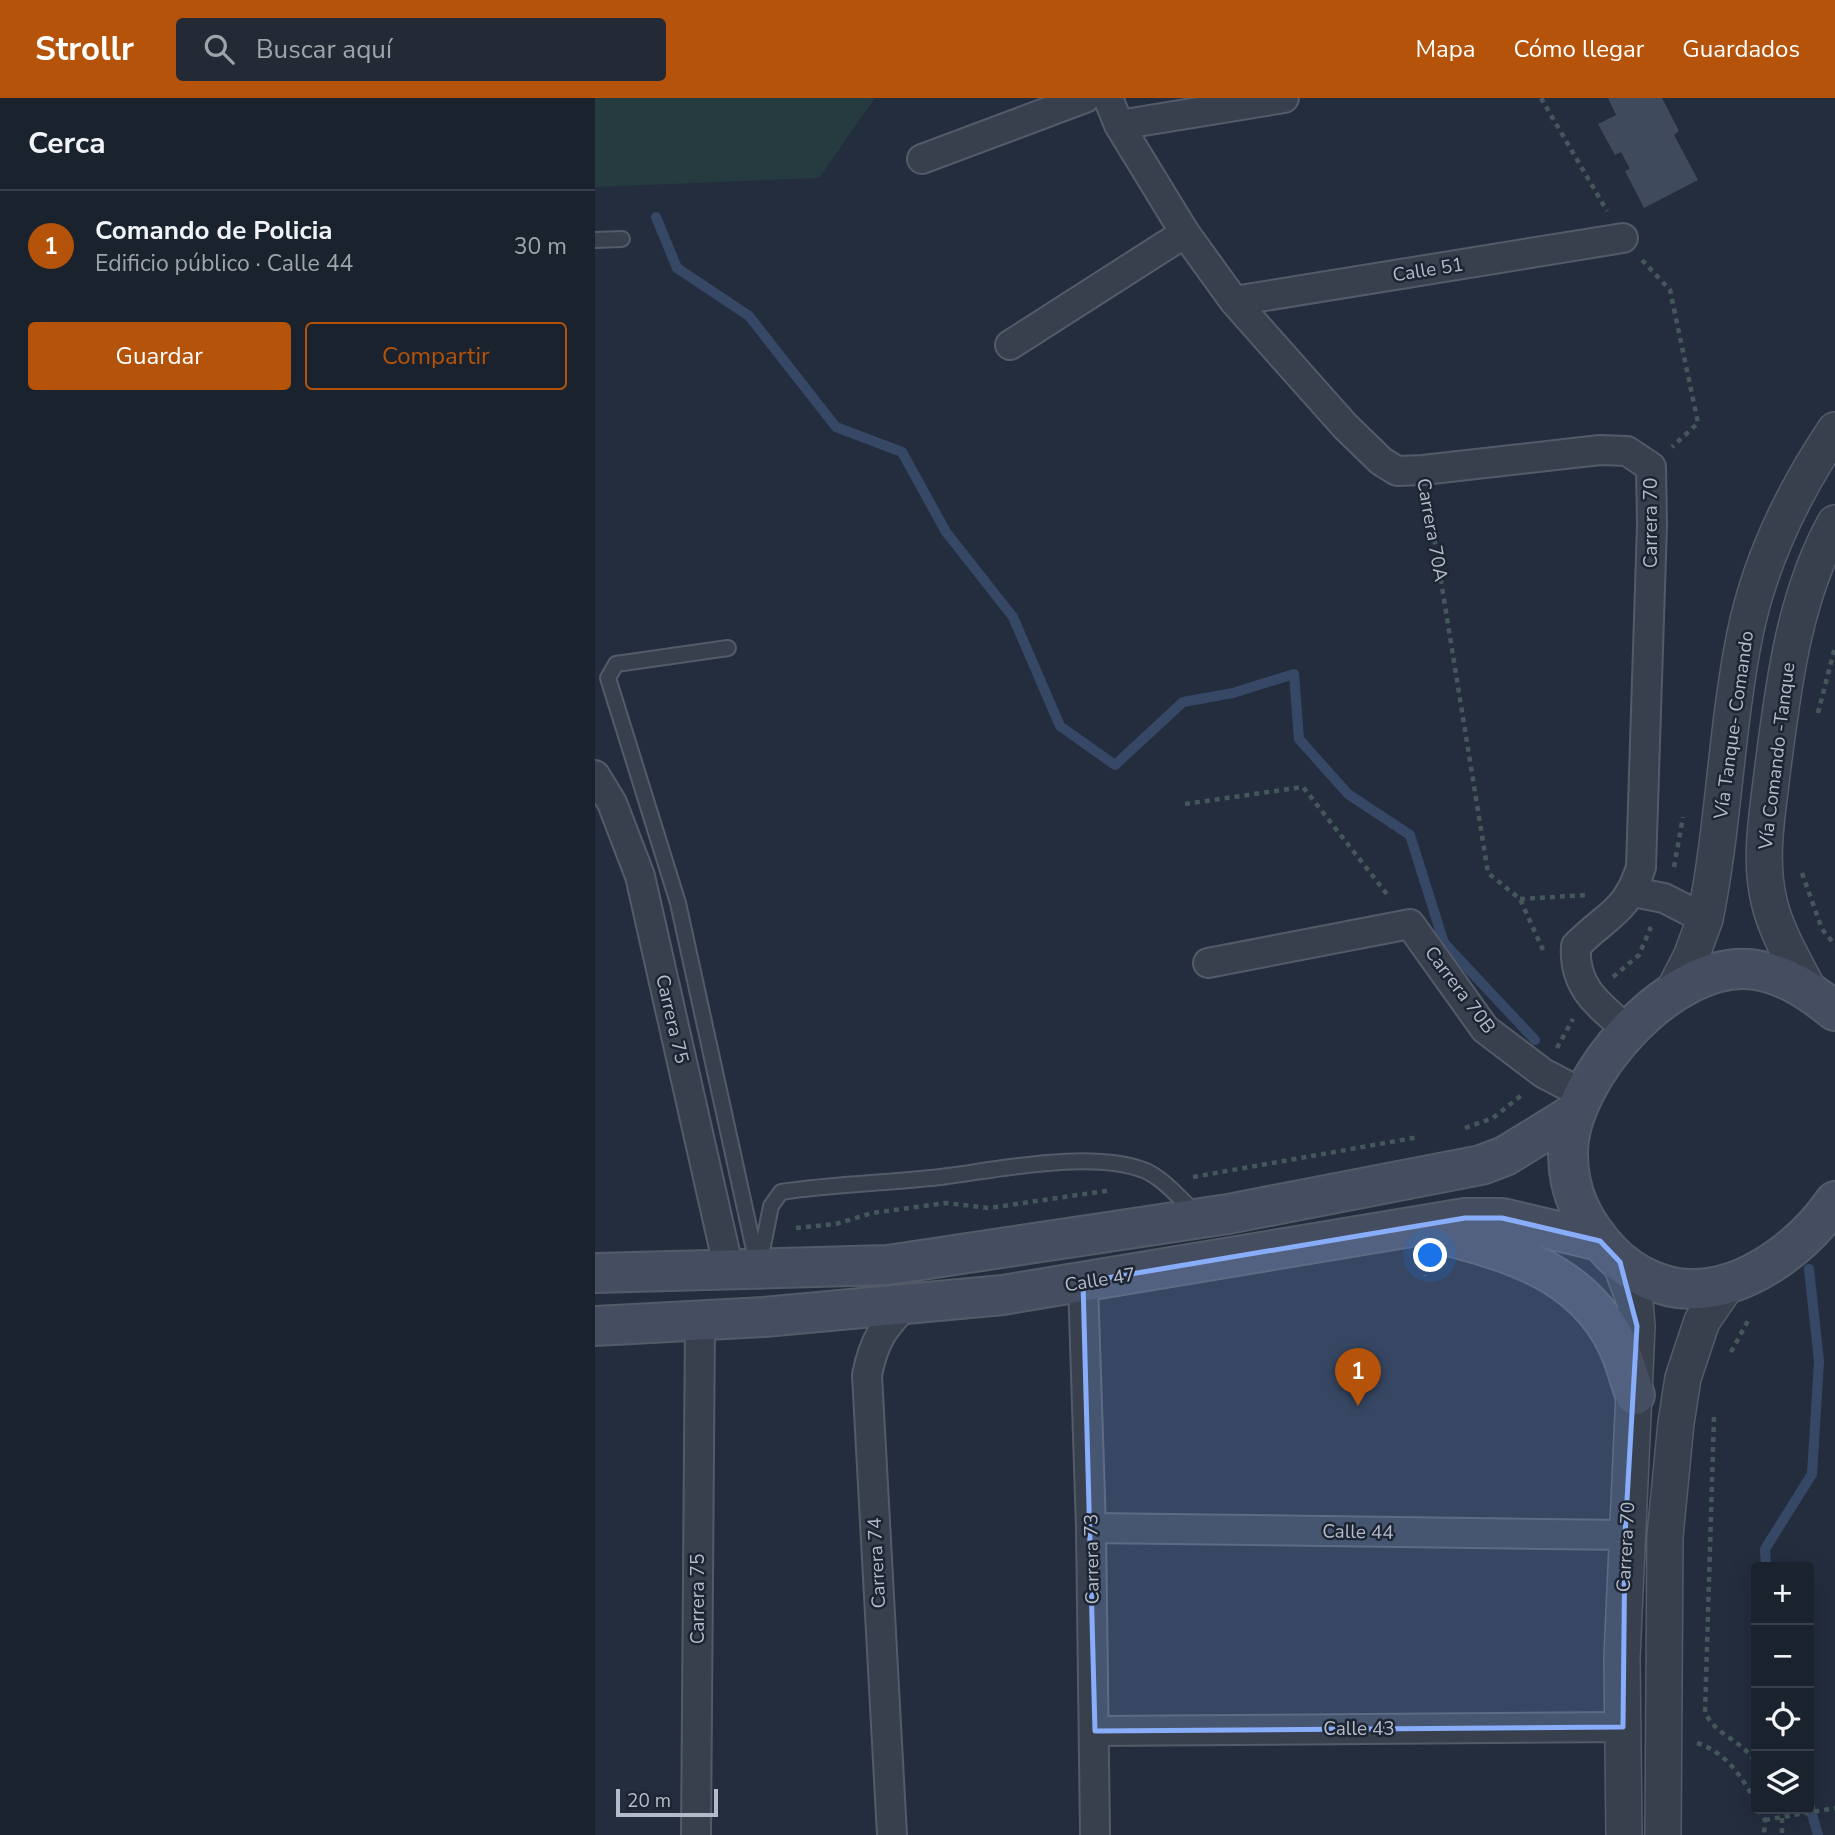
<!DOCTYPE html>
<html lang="es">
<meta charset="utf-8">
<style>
body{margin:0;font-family:"Nunito Sans",sans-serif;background:#232a36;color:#f1f3f6}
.controls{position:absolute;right:21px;bottom:21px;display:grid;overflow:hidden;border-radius:7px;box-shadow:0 7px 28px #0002}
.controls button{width:63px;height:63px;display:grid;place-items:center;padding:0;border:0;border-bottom:2px solid #383f4a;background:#1a222e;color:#f1f3f6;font:35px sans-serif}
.scale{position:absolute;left:21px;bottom:18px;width:102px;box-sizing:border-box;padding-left:7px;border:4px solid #b4bbc9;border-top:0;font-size:19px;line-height:24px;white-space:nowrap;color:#b4bbc9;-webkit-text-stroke:5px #1d2533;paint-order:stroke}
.you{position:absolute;left:836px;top:1158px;width:24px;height:24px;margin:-18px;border:5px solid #fff;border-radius:50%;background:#1a73e8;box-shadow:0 0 0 10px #1a73e833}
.badge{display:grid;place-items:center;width:46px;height:46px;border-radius:50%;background:#b45309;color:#fff;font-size:23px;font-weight:700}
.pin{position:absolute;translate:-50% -58px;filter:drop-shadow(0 2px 4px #0008)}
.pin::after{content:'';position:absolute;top:37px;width:24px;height:21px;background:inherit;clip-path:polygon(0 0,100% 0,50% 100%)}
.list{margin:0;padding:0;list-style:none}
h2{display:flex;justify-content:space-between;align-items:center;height:91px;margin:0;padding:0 28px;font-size:30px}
h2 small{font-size:23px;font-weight:400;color:#9fa4aa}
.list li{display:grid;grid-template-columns:46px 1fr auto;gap:21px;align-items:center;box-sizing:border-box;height:112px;padding:0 28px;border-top:2px solid #383f4a}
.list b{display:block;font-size:26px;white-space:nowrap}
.list p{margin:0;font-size:23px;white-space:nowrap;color:#9fa4aa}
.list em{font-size:23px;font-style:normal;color:#9fa4aa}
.actions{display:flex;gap:14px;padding:21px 28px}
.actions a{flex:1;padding:16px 0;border:2px solid #b45309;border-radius:7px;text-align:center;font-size:24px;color:#b45309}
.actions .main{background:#b45309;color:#fff}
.icon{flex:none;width:38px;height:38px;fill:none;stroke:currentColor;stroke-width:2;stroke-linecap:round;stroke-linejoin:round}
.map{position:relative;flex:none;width:1240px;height:1737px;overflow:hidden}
header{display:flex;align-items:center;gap:42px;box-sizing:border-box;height:98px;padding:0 35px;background:#b45309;color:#fff}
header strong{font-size:33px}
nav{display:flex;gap:38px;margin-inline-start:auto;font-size:24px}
.search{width:490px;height:63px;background:#232a36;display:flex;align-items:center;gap:18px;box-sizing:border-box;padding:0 24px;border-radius:7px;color:#9fa4aa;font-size:26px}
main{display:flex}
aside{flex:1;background:#1a222e}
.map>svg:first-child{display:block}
</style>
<header>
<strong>Strollr</strong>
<div class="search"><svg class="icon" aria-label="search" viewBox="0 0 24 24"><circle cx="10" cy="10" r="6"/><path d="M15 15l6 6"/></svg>Buscar aquí</div>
<nav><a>Mapa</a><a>Cómo llegar</a><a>Guardados</a></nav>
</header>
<main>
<aside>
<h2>Cerca<small></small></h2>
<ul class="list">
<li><span class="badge">1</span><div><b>Comando de Policia</b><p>Edificio público · Calle 44</p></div><em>30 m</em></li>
</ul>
<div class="actions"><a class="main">Guardar</a><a>Compartir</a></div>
</aside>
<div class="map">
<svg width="1240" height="1737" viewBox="0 0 1240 1737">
<rect width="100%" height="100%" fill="#232d3e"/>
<path fill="#253b3f" d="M 0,0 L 280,0 L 224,80 L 0,89 Z"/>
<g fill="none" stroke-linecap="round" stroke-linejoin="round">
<path stroke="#374866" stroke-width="10" d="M 61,119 L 82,170 L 154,218 L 241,329 L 307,354 L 351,434 L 418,519 L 465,628 L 520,667 L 588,604 L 638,595 L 699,576 L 704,641 L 753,696 L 815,737 L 849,845 L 940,942
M 1171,1469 L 1170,1451 L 1217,1376 L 1224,1263 L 1214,1171
M 1214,1706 L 1223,1737"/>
</g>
<path fill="#3f4b5d" d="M 1013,0 L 1067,0 L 1084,33 L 1079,37 L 1103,82 L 1049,110 L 1030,73 L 1035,71 L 1026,54 L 1020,57 L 1003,26 L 1021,17 Z"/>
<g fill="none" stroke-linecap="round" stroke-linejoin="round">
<g stroke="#535b69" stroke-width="18">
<path id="service" d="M 0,142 L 27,141
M 133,550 L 21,566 L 13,580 L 83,805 L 163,1170
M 165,1163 L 176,1108 L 186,1094 C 239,1086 292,1085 345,1079 C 402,1072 497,1051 551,1073 C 569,1081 586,1102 600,1114"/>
</g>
<g stroke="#535b69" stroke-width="32">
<path id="minor" d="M 513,0 L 524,27 L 590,135 L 639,203 L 750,328 L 786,363 L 802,373 L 828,372 L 1005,352 L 1032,353 L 1056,369 L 1057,427 L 1046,769 C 1032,815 1011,817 981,848 C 978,890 1005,908 1034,933
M 524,27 L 689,0
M 327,61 L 490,0
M 639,203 L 1028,140
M 415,247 L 590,135
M 0,677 L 17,705 L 45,778 L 134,1172
M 1038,794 L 1069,800 L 1110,821
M 613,865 L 815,826 L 890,931 L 948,975 L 990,997
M 488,1184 L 496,1430 L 500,1737
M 496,1430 L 1030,1437
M 500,1633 L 1028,1629
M 101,1737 L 105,1223
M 297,1737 L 272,1277 C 279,1242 288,1230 312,1205"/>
</g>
<g stroke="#535b69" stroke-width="38">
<path id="tertiary" d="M 1213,891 C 1199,863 1181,834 1174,803 C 1164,761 1172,719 1177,676 C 1188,591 1198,501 1240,425
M 1079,892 L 1096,859 L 1110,821 C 1129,727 1131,630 1150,536 C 1165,463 1199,393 1240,332
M 1025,1164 L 1040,1204 L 1042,1228 L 1027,1560 L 1029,1737
M 1068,1737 L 1070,1438 L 1081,1325 L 1088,1280 L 1107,1223 L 1131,1188"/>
</g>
<g stroke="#535b69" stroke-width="42">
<path id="secondary" d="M 1240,913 C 1216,894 1192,877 1161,872 C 1079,858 972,980 973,1056 C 973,1096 989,1126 1016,1155 C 1037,1176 1066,1191 1096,1191 C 1152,1192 1209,1148 1240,1103
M 838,1134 C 912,1153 986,1172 1022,1246 C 1030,1262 1034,1280 1040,1297
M 0,1175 L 293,1167 L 633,1116 L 886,1067 L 910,1058 L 980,1015
M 0,1228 L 169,1219 L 408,1197 L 870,1120 L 907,1120 L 1005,1143"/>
</g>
<path stroke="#44585c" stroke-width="4.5" stroke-dasharray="5 5" stroke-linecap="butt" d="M 946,0 L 1012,113
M 1047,162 L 1075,192 L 1103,325 L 1077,349
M 833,402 L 893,775 L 925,801 L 948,852
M 1223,615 L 1240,549
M 590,706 L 708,689 L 795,800
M 1079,769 L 1088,719
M 1207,775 L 1227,831 L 1240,847
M 925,801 L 992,797
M 1018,879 L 1044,857 L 1056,829
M 962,950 L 978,921
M 870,1030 L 898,1020 L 928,996
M 598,1079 L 824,1039
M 201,1130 L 241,1126 L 277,1115 L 351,1105 L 394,1110 L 517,1092
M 829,1167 L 830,1178
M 1136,1254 L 1155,1219
M 1119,1319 L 1110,1614 C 1120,1638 1150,1643 1161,1666
M 1102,1645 C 1131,1654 1148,1680 1161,1705
M 1164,1711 L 1170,1722 L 1169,1737
M 1183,1711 L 1187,1719 L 1187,1737
M 1170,1722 L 1240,1710"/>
<use href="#service" stroke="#38404e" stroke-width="14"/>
<use href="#minor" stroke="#38404e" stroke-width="28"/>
<use href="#tertiary" stroke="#38404e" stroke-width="35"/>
<use href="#secondary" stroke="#454e61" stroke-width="38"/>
</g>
<path fill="#88adfa" fill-opacity="0.2" stroke="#88adfa" stroke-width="5" stroke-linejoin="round" d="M 870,1120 L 907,1120 L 1005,1143 L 1025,1164 L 1042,1228 L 1030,1437 L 1028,1629 L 500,1633 L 488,1184 Z"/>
<g text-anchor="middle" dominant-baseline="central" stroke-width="5" stroke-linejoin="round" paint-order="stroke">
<g font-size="19" fill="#b4bbc9" stroke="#1d2533">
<text transform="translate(833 172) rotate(-9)">Calle 51</text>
<text transform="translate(1056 425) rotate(-90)">Carrera 70</text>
<text transform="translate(837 432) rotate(80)">Carrera 70A</text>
<text transform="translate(1139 627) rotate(-82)">Vía Tanque- Comando</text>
<text transform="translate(1182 658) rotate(-83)">Vía Comando -Tanque</text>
<text transform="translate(865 892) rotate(53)">Carrera 70B</text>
<text transform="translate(77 921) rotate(77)">Carrera 75</text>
<text transform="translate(505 1182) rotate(-9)">Calle 47</text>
<text transform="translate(763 1434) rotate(1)">Calle 44</text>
<text transform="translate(1031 1449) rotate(-87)">Carrera 70</text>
<text transform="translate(497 1461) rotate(-91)">Carrera 73</text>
<text transform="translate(282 1465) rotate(-93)">Carrera 74</text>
<text transform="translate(103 1501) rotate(-90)">Carrera 75</text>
<text x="764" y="1631">Calle 43</text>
</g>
</g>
</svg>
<div class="controls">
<button>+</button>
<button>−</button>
<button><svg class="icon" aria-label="locate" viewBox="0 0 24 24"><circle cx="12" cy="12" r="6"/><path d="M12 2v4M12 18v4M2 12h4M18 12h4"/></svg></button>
<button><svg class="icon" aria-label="layers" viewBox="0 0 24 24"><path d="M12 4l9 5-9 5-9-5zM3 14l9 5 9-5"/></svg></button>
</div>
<div class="scale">20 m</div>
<div class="you"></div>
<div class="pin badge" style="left:763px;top:1308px">1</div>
</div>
</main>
